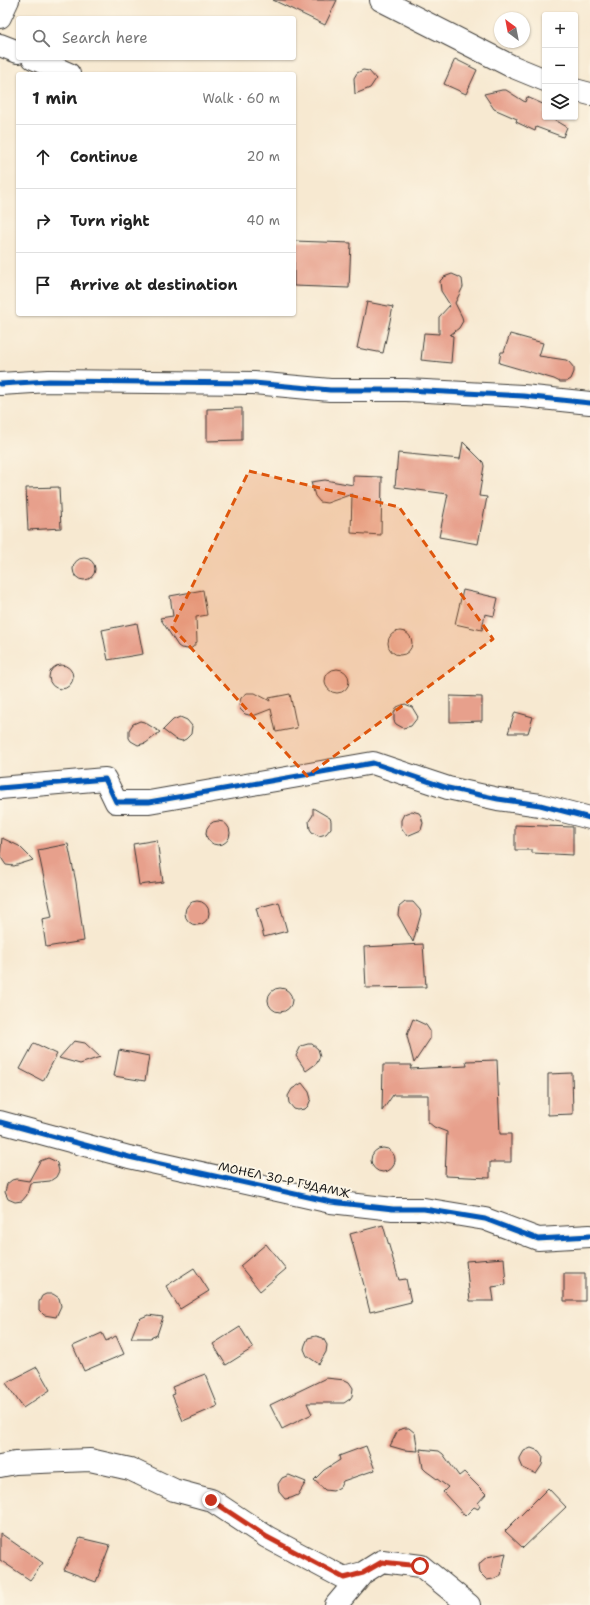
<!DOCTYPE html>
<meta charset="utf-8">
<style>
body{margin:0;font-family:"Shantell Sans",sans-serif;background:#f2f2f2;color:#222}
.controls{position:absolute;right:12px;top:12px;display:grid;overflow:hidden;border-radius:4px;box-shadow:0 1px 3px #0004}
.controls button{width:36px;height:36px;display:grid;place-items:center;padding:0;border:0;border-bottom:1px solid #e0e0e0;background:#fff;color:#222;font:20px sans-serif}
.compass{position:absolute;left:494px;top:12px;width:36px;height:36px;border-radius:50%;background:#fff;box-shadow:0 1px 3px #0004;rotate:328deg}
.stop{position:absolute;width:12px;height:12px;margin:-9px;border:3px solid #c8321e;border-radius:50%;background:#fff}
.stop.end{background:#c8321e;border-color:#fff;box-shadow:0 1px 4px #0008}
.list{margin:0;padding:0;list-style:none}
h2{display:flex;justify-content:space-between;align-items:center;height:52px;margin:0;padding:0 16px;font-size:17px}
h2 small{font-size:13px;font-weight:400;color:#767676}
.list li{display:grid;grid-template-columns:26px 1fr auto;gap:12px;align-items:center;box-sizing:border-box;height:64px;padding:0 16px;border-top:1px solid #e0e0e0}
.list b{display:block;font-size:15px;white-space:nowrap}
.list em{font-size:13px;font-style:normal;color:#767676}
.icon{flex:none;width:22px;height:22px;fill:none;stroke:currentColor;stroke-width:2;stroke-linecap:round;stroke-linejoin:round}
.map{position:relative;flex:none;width:590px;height:1605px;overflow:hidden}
.search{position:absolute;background:#fff;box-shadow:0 1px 3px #0004;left:16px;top:16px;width:280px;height:44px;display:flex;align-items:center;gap:10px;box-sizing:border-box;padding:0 14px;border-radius:4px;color:#767676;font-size:15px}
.panel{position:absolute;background:#fff;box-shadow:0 1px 3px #0004;left:16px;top:72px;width:280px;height:244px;border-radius:4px}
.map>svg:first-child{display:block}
</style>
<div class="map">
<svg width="590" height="1605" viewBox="0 0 590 1605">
<rect width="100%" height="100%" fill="#fcf5e5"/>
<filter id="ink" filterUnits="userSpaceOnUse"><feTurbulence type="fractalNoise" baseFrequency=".025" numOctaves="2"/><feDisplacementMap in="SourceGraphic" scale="8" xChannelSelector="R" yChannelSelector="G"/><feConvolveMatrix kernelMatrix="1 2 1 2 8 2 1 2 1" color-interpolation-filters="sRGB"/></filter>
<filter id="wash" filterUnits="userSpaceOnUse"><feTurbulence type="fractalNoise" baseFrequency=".012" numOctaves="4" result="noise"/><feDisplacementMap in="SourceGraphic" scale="16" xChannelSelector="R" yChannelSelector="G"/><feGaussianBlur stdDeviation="0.9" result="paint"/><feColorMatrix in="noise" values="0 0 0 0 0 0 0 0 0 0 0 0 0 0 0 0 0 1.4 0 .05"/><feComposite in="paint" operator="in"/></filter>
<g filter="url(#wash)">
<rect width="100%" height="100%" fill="#f7e9d1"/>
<g id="blocks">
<path fill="#e7a08c" d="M 273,0 L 337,0 L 325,25 Z
M 455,59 L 477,70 L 466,94 L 444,84 Z
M 363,70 L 369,71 L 376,79 L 370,88 L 355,94 L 354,78 L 357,73 Z
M 502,90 L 506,90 L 525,102 L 527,97 L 545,105 L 542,112 L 545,114 L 545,117 L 550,117 L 567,127 L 563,137 L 536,127 L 535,131 L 516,122 L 517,119 L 494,109 L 484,94 Z
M 294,241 L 351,243 L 349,288 L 294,286 Z
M 452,274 L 459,277 L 462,279 L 463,287 L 455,303 L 462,317 L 463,321 L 459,328 L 450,335 L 453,336 L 451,363 L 421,360 L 424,333 L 439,334 L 439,317 L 450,305 L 441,291 L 440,281 L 444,277 Z
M 367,302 L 393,307 L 383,353 L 357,348 Z
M 510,334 L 543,343 L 539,356 L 566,360 L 569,362 L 574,368 L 574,372 L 571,379 L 566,382 L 560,382 L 554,379 L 499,363 L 501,352 L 504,352 Z
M 242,408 L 242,440 L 207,441 L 207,409 Z
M 463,442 L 483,462 L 484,466 L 479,496 L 487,497 L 478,544 L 439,537 L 448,494 L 395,487 L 398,453 L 460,459 Z
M 353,476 L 382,477 L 381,535 L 351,533 L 352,494 L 327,503 L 320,502 L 315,496 L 311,482 L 325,480 L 353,485 Z
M 59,487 L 61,528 L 28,530 L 26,488 Z
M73 569a11 11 0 1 1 22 0a11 11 0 1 1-22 0Z
M 203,590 L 207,615 L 196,617 L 197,642 L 192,648 L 188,649 L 181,648 L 178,646 L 160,618 L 173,616 L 170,596 Z
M 463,590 L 498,598 L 494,616 L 485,614 L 482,630 L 455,624 Z
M 137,623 L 143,654 L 108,660 L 102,630 Z
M388 643a12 12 0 1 1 24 0a12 12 0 1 1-24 0Z
M49 677a12 12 0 1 1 24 0a12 12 0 1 1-24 0Z
M325 681a12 12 0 1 1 24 0a12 12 0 1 1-24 0Z
M 247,693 L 255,693 L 270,701 L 269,698 L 290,694 L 297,728 L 276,732 L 271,709 L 253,716 L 245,714 L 240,709 L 239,705 L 241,698 Z
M 450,696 L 482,697 L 482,721 L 450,722 Z
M 405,704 L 412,707 L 418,717 L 411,726 L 403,728 L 396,724 L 394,721 L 394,713 L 397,707 Z
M 515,712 L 533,717 L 528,733 L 508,733 Z
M 180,717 L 187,720 L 192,726 L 191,734 L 186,739 L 182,741 L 175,739 L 163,730 L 173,720 Z
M 140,721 L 144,722 L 160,732 L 146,743 L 138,745 L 131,741 L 129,738 L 129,730 L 133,724 Z
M 313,808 L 330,818 L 331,821 L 331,828 L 326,834 L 319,836 L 312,832 L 310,829 L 309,821 L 313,815 Z
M 412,811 L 419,813 L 421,816 L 423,823 L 421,830 L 407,836 L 401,827 L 401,820 L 404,814 Z
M206 833a12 12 0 1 1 24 0a12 12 0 1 1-24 0Z
M 515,825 L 573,827 L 573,855 L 532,853 L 532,850 L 515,850 Z
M 2,838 L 19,846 L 33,860 L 14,866 L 6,865 L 0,856 Z
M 157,840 L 163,882 L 139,885 L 133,844 Z
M 68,844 L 76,882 L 84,941 L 46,947 L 42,919 L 52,917 L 38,850 Z
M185 913a12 12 0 1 1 24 0a12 12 0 1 1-24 0Z
M 279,902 L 287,931 L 264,937 L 256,908 Z
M 405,902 L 413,902 L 420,910 L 421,914 L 413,942 L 398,915 L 399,907 Z
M 423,944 L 426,987 L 366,988 L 364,947 Z
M268 1000a12 12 0 1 1 24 0a12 12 0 1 1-24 0Z
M 413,1019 L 426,1025 L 430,1031 L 430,1039 L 414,1063 L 407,1036 L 408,1032 Z
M 74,1041 L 85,1043 L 100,1057 L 80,1064 L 59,1058 Z
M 34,1043 L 57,1054 L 43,1081 L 20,1069 Z
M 308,1044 L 312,1044 L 318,1049 L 320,1056 L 317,1063 L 306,1071 L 296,1056 L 301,1046 Z
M 119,1050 L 149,1056 L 145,1081 L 114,1076 Z
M 497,1060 L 500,1134 L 511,1134 L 511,1162 L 490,1162 L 490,1178 L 445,1176 L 447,1132 L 434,1127 L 428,1122 L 428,1095 L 393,1095 L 382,1111 L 383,1065 L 412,1065 L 410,1069 L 467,1066 L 466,1061 Z
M 572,1073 L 573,1114 L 548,1115 L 548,1074 Z
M 302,1083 L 309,1092 L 311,1099 L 308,1106 L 305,1109 L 298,1110 L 294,1109 L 289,1103 L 288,1096 L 292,1089 Z
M371 1160a12 12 0 1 1 24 0a12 12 0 1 1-24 0Z
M 48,1158 L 55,1161 L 57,1163 L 59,1171 L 56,1177 L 50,1181 L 30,1183 L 27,1195 L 22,1201 L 15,1202 L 8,1199 L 5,1192 L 7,1184 L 12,1180 L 16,1179 L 29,1181 L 40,1161 Z
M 383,1225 L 399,1280 L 406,1279 L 411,1302 L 370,1312 L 364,1289 L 365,1289 L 350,1234 Z
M 266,1244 L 286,1269 L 260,1291 L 240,1266 Z
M 504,1258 L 506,1285 L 492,1287 L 494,1301 L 470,1301 L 466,1261 Z
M 194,1268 L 209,1291 L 180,1309 L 166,1286 Z
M 564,1273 L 585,1273 L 585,1301 L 564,1301 Z
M 46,1294 L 53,1294 L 59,1298 L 61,1306 L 56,1317 L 44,1315 L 39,1310 L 39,1302 L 42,1296 Z
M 148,1315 L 163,1317 L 157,1335 L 150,1338 L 131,1338 L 138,1321 L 141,1318 Z
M 240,1327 L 253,1348 L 226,1365 L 213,1344 Z
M 102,1333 L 106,1341 L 116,1336 L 124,1354 L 84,1371 L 73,1346 Z
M 316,1336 L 323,1338 L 327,1345 L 326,1352 L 319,1364 L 307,1356 L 304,1349 L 305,1345 L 308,1338 Z
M 37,1367 L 50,1390 L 23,1408 L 6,1383 Z
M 205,1374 L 218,1406 L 183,1421 L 172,1395 L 175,1394 L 172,1387 Z
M 326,1378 L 345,1380 L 349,1382 L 353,1388 L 352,1396 L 350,1399 L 344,1403 L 307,1403 L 312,1414 L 282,1429 L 270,1405 Z
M 405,1428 L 409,1428 L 415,1433 L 418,1451 L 404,1450 L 390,1446 L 398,1430 Z
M 366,1446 L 375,1470 L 343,1481 L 340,1487 L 333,1491 L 325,1490 L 314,1480 L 324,1470 L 340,1460 L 339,1456 Z
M 531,1448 L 539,1451 L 543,1457 L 542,1465 L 536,1474 L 523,1468 L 520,1461 L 520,1458 L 524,1451 Z
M 420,1449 L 439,1451 L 443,1454 L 459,1476 L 464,1472 L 486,1494 L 478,1503 L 480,1506 L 478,1509 L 474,1507 L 465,1516 L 443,1492 L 448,1487 L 426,1471 L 423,1468 Z
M 289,1475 L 306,1482 L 298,1495 L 291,1498 L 285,1499 L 279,1492 L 278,1484 L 282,1478 Z
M 548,1488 L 566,1507 L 523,1548 L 505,1531 Z
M 0,1533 L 43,1563 L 30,1580 L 0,1560 Z
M 80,1538 L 110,1545 L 96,1582 L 64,1570 Z
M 506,1553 L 501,1575 L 493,1579 L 487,1580 L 480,1573 L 479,1565 L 481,1562 L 487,1557 Z"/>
</g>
</g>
<g filter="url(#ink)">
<use href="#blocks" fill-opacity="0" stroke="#3d3b37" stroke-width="1"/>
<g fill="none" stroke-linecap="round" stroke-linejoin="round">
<g stroke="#3d3b37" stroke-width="24">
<path id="street" d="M 381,0 L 511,66 L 545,80
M 0,17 L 8,0
M 0,45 L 18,52
M 33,58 L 69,74
M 575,90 L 590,94
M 0,384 L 49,381 L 254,383 L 330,390 L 406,390 L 523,396 L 590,403
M 0,788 L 105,779 L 116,802 L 149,802 L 373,763 L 448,788 L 498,799 L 540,805 L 590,818
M 0,1122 L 129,1157 L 331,1202 L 393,1209 L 424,1209 L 485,1219 L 538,1239 L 590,1236
M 0,1466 L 15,1463 L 90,1460 L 130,1469 L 174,1490 L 211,1500 L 267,1537 L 344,1578 L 363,1573 L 382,1561 L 421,1566 L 469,1605
M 336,1605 L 363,1573"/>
</g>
<use href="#street" stroke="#fff" stroke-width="22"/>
<g stroke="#fcf5e5" stroke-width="8">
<path id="cycleway" d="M 0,384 L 49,381 L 254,383 L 330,390 L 406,390 L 523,396 L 590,403
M 0,788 L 105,779 L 116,802 L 149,802 L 373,763 L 448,788 L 498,799 L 540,805 L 590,818
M 0,1122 L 129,1157 L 331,1202 L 393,1209 L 424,1209 L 485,1219 L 538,1239 L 590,1236"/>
</g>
<use href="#cycleway" stroke="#0057b8" stroke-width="5"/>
</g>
</g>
<g fill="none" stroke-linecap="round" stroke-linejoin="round" filter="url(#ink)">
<path stroke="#c8321e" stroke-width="5" d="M 211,1500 L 267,1537 L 344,1578 L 363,1573 L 382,1562 L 420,1566"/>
</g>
<path fill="#de560d" fill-opacity="0.2" stroke="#de560d" stroke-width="3" stroke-dasharray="8 5" stroke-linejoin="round" d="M 249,471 L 399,507 L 493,639 L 307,776 L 172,627 Z"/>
<g text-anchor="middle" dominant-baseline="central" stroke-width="4" stroke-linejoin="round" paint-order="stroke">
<g font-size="12" fill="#1c1c1c" stroke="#fcf5e5">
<text transform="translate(284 1180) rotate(12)">МОНЕЛ 30-Р ГУДАМЖ</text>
</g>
</g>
</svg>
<div class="controls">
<button>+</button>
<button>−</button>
<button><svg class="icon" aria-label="layers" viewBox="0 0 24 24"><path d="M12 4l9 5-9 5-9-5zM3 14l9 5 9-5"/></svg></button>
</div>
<svg class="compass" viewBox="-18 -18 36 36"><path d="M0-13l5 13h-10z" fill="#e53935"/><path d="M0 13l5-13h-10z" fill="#767676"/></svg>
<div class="stop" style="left:420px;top:1566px"></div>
<div class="stop end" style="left:211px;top:1500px"></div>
<div class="search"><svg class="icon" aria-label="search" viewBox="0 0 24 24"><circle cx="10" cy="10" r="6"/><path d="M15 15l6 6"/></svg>Search here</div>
<section class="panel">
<h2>1 min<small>Walk · 60 m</small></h2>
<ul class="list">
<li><svg class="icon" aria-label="ahead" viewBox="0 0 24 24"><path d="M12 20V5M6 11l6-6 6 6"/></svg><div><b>Continue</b></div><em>20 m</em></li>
<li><svg class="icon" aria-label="right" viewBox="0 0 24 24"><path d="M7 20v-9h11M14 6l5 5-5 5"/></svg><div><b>Turn right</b></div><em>40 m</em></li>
<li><svg class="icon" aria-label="arrive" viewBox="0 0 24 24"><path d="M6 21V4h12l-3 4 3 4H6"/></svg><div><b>Arrive at destination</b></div></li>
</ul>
</section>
</div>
